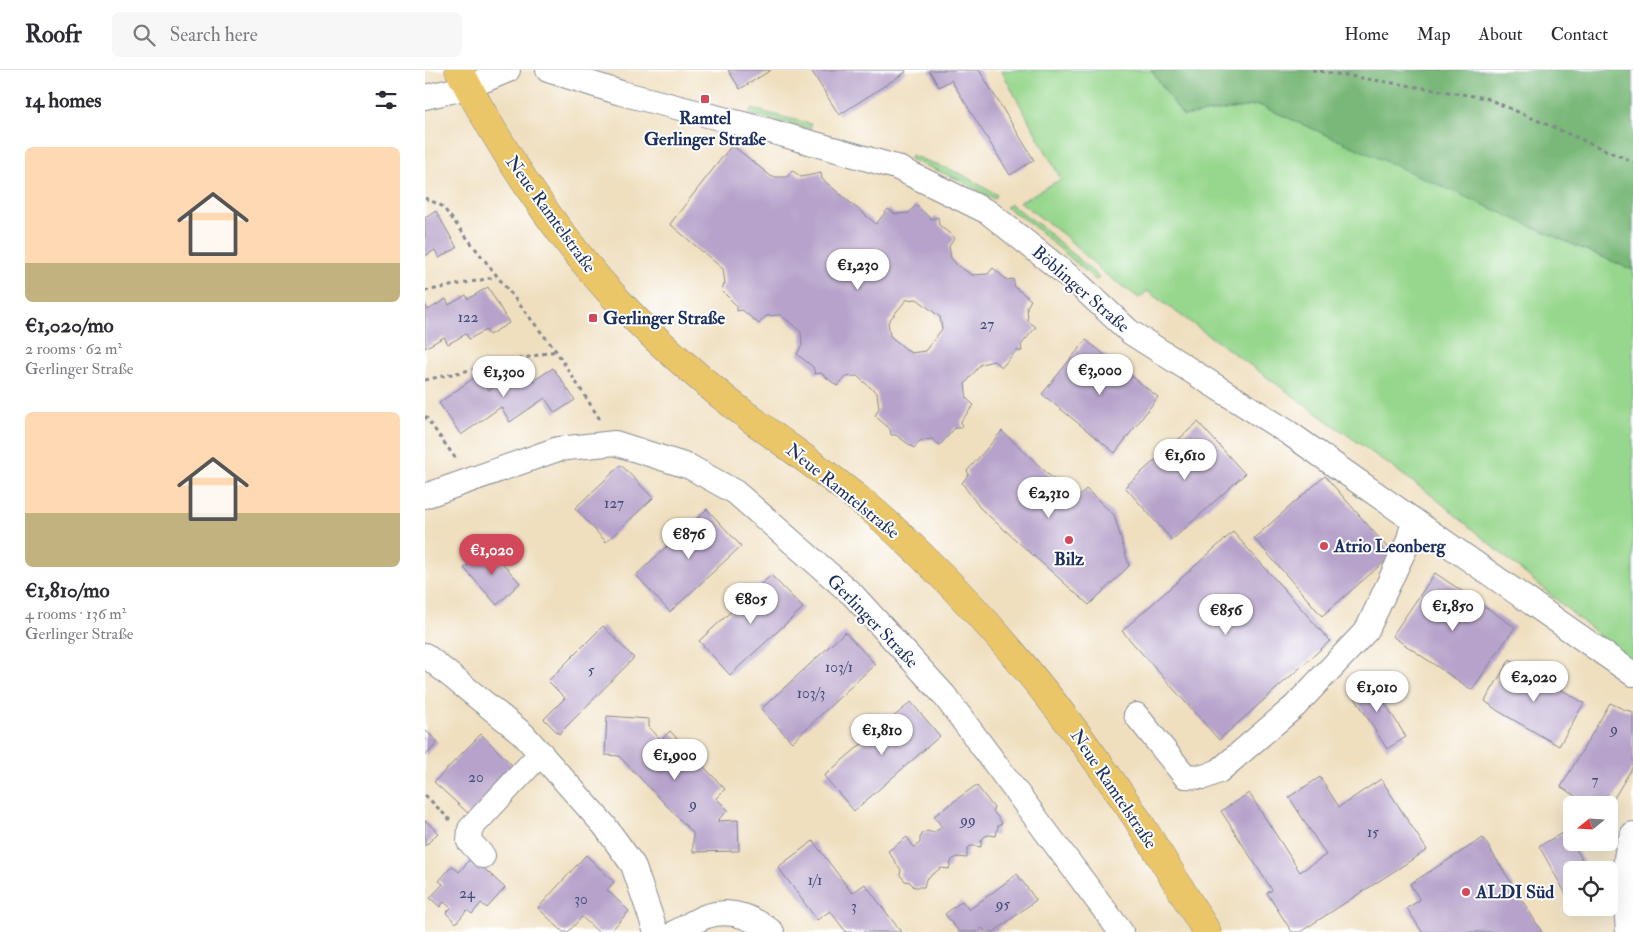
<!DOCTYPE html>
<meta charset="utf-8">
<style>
body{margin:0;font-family:"IM FELL Double Pica",serif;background:#f7f7f7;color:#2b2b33;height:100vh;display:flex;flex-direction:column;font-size:19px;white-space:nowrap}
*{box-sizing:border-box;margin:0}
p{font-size:16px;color:#7c7c81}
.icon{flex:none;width:28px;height:28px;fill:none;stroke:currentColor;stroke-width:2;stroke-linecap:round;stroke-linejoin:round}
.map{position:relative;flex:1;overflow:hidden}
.sheet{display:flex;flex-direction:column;background:#fff;width:425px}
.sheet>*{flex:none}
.needle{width:32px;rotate:252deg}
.fabs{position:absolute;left:1138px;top:726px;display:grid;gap:10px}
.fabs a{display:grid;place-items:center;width:55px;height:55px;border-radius:8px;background:#fff;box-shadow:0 5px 20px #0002;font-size:25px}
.price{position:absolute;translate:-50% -42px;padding:0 11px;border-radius:18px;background:#fff;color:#222;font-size:16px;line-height:32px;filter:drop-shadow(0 1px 2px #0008)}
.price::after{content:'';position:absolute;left:50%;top:30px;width:15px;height:11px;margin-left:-8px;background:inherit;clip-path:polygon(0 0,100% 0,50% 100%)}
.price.current{background:#d1495b;color:#fff}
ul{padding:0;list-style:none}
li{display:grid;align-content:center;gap:10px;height:265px;padding:0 25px}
li span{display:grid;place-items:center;height:155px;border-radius:8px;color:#555}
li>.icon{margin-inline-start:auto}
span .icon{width:90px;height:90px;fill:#fffc;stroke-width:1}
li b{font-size:21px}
h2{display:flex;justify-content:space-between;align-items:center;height:60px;padding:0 25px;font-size:21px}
header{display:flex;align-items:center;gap:30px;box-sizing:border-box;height:70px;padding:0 25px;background:#fff;border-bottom:1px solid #e1e1e2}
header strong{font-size:24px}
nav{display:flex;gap:28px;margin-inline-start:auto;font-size:18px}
.search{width:350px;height:45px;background:#f7f7f7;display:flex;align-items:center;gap:12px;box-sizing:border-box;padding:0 18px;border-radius:8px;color:#7c7c81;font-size:19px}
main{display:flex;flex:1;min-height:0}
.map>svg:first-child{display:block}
.green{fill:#97d78d;stroke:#598376}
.forest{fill:#79b878;stroke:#4a746b}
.building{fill:#b6a2ca;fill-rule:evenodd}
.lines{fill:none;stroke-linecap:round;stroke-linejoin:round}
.minor-casing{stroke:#85878e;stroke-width:26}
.major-casing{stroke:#85878e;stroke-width:29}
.path{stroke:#85878e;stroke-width:3;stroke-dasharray:4 4;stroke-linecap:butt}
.minor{stroke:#fff;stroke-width:24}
.major{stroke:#ebc669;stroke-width:28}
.poi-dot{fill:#d1495b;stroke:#fff;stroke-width:2}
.labels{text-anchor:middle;stroke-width:4;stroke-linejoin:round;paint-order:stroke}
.number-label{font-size:15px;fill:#424c79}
.poi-label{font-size:18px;font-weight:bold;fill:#1b2f5e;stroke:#fff;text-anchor:start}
.street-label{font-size:18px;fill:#1b2f5e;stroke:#fff}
</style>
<header>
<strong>Roofr</strong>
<div class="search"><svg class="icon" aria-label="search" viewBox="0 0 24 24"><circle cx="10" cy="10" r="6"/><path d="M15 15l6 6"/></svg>Search here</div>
<nav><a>Home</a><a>Map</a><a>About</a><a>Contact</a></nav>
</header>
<main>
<section class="sheet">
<h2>14 homes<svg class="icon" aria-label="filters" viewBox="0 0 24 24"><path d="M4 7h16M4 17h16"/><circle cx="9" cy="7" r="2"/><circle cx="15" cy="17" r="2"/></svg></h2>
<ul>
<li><span style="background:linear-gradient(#ffd9b3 75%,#c2b280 0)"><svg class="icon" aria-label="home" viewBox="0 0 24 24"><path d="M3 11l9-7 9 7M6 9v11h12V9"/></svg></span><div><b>€1,020/mo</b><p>2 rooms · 62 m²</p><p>Gerlinger Straße</p></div></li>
<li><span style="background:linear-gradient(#ffd9b3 65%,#c2b280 0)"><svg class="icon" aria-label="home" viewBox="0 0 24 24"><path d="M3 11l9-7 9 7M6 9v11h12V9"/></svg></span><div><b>€1,810/mo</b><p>4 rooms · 136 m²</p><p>Gerlinger Straße</p></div></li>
</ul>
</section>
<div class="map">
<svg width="1208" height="862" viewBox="0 0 1208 862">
<rect width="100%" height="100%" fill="#fff"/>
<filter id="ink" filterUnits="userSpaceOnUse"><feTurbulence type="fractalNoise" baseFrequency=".02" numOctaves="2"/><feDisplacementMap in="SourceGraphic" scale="10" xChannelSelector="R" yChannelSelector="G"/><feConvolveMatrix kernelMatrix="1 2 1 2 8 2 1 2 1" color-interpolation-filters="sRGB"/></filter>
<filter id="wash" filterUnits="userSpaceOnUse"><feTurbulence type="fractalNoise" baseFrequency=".0096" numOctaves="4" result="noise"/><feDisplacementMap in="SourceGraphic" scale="20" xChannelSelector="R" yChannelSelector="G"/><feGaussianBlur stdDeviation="1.12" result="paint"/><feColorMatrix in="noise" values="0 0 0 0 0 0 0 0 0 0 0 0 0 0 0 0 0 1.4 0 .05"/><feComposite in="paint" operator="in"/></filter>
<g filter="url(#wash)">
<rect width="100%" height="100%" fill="#efdfbf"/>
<g class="green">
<path d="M 576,0 L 726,0 L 759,46 L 834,35 L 1208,196 L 1208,594 L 1009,427 L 722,221 L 714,228 L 679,203 L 639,165 L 595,132 L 636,109 Z"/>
<path d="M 326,39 L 386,54 L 385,59 L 324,44 Z"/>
<path d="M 486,85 L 536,104 L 572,125 L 569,129 L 535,110 L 485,89 Z"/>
<path d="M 585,134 L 617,157 L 674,207 L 671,210 L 606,154 L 581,137 Z"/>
</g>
<path class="forest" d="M 726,0 L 1208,0 L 1208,200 L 1144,173 L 834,35 L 758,46 Z"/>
<g id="blocks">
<g class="building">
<path d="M 303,0 L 346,0 L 315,19 Z"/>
<path d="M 386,0 L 480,0 L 481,2 L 414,45 Z"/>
<path d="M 504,0 L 554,0 L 609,90 L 585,105 L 526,10 L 514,17 Z"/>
<path d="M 307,75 L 347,107 L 362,107 L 367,100 L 376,107 L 396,103 L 397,109 L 451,154 L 463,139 L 470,144 L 484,143 L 491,135 L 506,149 L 513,147 L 514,155 L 530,168 L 524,176 L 526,188 L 533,196 L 547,205 L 563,204 L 568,198 L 582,210 L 588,209 L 590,217 L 606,230 L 602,237 L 603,251 L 611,257 L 596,275 L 597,281 L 591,281 L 577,297 L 569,291 L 556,294 L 540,314 L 542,329 L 549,335 L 536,351 L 537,358 L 530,358 L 515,375 L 507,369 L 495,371 L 489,378 L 471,365 L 466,365 L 465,359 L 450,346 L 454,338 L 452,323 L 432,306 L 420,307 L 412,316 L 396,303 L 390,304 L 388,297 L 372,284 L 377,275 L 376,262 L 356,245 L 341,246 L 334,254 L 317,240 L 312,241 L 312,236 L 296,220 L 300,213 L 298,199 L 245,154 ZM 492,229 L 515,247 L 517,259 L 500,281 L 486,283 L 465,266 L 463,252 L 481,230 Z"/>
<path d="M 11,141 L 32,178 L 14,188 L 10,180 L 0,186 L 0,148 Z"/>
<path d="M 63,217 L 84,253 L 64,265 L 61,260 L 44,269 L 41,264 L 23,274 L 19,267 L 0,278 L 0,234 L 3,240 L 21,229 L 24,235 L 41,225 L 43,229 Z"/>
<path d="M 661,270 L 733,327 L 690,383 L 617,324 Z"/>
<path d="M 98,297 L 108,311 L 128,298 L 150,330 L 130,343 L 120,328 L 85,352 L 76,337 L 36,365 L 14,333 L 53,305 L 64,320 Z"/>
<path d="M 773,352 L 820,404 L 747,470 L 700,417 Z"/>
<path d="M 577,361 L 651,430 L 661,419 L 689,445 L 704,496 L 664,535 L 555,438 L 537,413 L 544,404 L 542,401 Z"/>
<path d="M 196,395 L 228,428 L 181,472 L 150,438 Z"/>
<path d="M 900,406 L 968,484 L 897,546 L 829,468 Z"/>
<path d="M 282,439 L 316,476 L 245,542 L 211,505 Z"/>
<path d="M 808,462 L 905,571 L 794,670 L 697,561 Z"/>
<path d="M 63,477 L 95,513 L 72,535 L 39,498 Z"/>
<path d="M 1010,503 L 1090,557 L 1047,620 L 967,566 Z"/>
<path d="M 346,505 L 378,538 L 305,605 L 274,571 Z"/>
<path d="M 178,556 L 209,588 L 134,664 L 119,649 L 140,628 L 123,611 Z"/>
<path d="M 420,562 L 450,594 L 367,672 L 336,639 Z"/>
<path d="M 1085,589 L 1159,633 L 1134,676 L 1073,641 L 1060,631 Z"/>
<path d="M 943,606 L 981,667 L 962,679 L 924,618 Z"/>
<path d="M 486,632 L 515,666 L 429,741 L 399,706 Z"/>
<path d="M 1185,633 L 1198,639 L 1208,642 L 1208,696 L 1185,735 L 1165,735 L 1136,717 Z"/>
<path d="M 182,646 L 224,649 L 224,657 L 236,670 L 245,661 L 300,719 L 291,728 L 303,740 L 292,751 L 313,750 L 314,781 L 268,782 L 268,763 L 194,686 L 180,685 Z"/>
<path d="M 0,660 L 13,672 L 0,686 Z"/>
<path d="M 56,664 L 93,701 L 45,745 L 9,712 Z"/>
<path d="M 895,707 L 914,737 L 956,709 L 1002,780 L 875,862 L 867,862 L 842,823 L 847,820 L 796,741 L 824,723 L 875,802 L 901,785 L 864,727 Z"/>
<path d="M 550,716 L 552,716 L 569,738 L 568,741 L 577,753 L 573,756 L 571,766 L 565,765 L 560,766 L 556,771 L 556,777 L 551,776 L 545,776 L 542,781 L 542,788 L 532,787 L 527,790 L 524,799 L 516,798 L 501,809 L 499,817 L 489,817 L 485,812 L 480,811 L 475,805 L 476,800 L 463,781 L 482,767 L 489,777 L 495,773 L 495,768 L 498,763 L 503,761 L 508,763 L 517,757 L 509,746 Z"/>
<path d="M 0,750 L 13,763 L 0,776 Z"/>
<path d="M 1141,761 L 1163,800 L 1146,800 L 1146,826 L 1143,828 L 1114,776 Z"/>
<path d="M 1058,768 L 1117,862 L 997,862 L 982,838 L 995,830 L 985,814 Z"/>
<path d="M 388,771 L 427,823 L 440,814 L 476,862 L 421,862 L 405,841 L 392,850 L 353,797 Z"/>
<path d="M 161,785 L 189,812 L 182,820 L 204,841 L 185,862 L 173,862 L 157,847 L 143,862 L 138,862 L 113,838 Z"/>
<path d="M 47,787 L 80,818 L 62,838 L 56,833 L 47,844 L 42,840 L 31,853 L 21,843 L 26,838 L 19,832 L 15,837 L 5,828 L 18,814 L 14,811 L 27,796 L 34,802 Z"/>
<path d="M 592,804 L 611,830 L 569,862 L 561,862 L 557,858 L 551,862 L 534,862 L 520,844 L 537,831 L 544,840 Z"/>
</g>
</g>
</g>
<g filter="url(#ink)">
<use href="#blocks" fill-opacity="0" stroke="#85878e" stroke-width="1"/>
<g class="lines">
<g class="minor-casing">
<g id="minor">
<path d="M 123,0 L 196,23 L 345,61 L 471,97 L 563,142 L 651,212 L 705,262 L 864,363 L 1208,604"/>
<path d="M 0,27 L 43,17 L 83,0"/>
<path d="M 0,426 L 133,379 L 190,373 L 265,397 L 310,422 L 428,525 L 519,625 L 696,862"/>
<path d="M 0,585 L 98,664 L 179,755 L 208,795 L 231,862"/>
<path d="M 711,645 L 760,706 L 779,707 L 794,701 L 870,636 L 942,560 L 983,472 L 989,451"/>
<path d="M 58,786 L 44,771 L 45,759 L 116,683"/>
<path d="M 251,862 C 261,857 272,849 282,846 C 306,838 329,848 347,862"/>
<path d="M 1203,862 C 1201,836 1195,787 1208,764"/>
</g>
</g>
<g class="major-casing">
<path id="major" d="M 34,0 C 78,83 130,164 195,233 C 225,265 259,295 293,323 C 339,361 389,393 436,431 C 457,447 477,467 496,485 C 576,562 647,652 709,744 C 734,783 758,823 782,862"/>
</g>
<g class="path">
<path d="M 887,0 L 1061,28 L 1208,92"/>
<path d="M 0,128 L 17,136 L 131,281 L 176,351"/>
<path d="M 0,221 L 71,207"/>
<path d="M 0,310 L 131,281"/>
<path d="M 0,346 L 31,389"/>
<path d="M 0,725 L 25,750"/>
</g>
<use href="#minor" class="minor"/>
<use href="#major" class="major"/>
</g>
</g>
<g class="poi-dot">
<rect x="275" y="24" width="10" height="10" rx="2.5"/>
<rect x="163" y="243" width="10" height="10" rx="2.5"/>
<circle cx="644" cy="470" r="5"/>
<circle cx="899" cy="476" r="5"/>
<circle cx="1041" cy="822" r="5"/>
</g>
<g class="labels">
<g class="number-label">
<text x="43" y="252">122</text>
<text x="562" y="259">27</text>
<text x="189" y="438">127</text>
<text x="414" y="602">103/1</text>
<text x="166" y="605">5</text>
<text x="386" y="628">103/3</text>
<text x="1189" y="664">9</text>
<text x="51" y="712">20</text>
<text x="1170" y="715">7</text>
<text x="268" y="739">9</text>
<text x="543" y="755">99</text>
<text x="948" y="767">15</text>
<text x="390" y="815">1/1</text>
<text x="42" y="828">24</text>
<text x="156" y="834">30</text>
<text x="578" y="839">95</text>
<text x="429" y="841">3</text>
</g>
<g class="poi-label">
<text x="280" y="54" text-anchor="middle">Ramtel<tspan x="280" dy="21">Gerlinger Straße</tspan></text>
<text x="178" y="254">Gerlinger Straße</text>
<text x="909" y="482">Atrio Leonberg</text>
<text x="644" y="495" text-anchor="middle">Bilz</text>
<text x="1051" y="828">ALDI Süd</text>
</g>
<g class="street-label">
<text transform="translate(126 144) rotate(54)" y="6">Neue Ramtelstraße</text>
<text transform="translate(656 219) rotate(41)" y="6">Böblinger Straße</text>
<text transform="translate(418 421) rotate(39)" y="6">Neue Ramtelstraße</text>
<text transform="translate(448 551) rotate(46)" y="6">Gerlinger Straße</text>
<text transform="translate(689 719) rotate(56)" y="6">Neue Ramtelstraße</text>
</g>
</g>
</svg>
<div class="fabs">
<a><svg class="needle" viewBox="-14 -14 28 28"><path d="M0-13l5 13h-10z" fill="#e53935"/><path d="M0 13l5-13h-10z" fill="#7c7c81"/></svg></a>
<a><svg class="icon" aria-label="locate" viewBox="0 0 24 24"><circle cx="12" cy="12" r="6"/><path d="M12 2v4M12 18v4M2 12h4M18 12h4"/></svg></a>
</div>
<b class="price" style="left:433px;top:221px">€1,230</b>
<b class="price" style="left:675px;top:326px">€3,000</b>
<b class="price" style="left:79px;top:328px">€1,300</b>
<b class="price" style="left:760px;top:411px">€1,610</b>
<b class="price" style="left:624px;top:449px">€2,310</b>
<b class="price" style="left:264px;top:490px">€876</b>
<b class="price current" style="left:67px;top:506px">€1,020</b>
<b class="price" style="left:326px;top:555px">€805</b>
<b class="price" style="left:1028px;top:562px">€1,850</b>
<b class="price" style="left:801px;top:566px">€856</b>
<b class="price" style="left:1109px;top:633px">€2,020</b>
<b class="price" style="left:952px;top:643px">€1,010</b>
<b class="price" style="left:457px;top:686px">€1,810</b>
<b class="price" style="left:250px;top:711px">€1,900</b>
</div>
</main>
